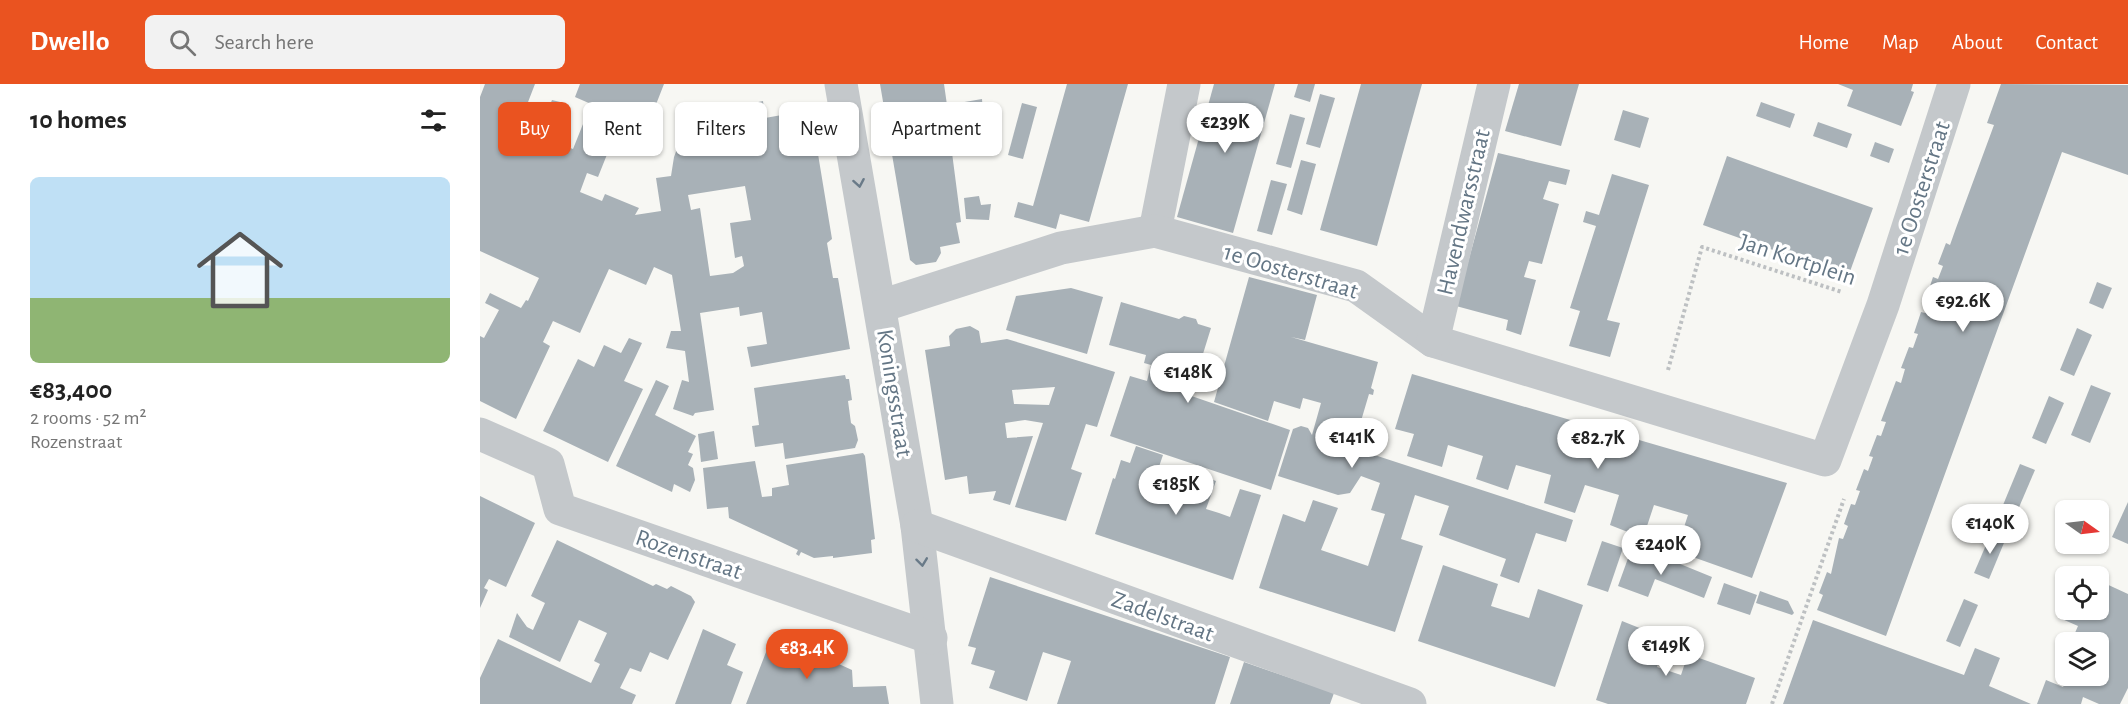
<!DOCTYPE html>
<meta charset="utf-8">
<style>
body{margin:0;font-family:"Alegreya Sans",sans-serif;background:#f2f2f2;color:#222;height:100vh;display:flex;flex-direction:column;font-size:22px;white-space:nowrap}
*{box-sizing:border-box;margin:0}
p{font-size:20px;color:#767676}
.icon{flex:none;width:33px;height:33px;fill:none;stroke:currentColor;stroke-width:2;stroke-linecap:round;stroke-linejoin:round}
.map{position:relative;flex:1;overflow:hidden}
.details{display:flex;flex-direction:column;background:#fff;width:480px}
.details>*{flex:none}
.hud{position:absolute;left:18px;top:18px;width:570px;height:54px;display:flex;gap:12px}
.needle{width:39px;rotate:104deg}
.controls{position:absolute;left:1575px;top:416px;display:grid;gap:12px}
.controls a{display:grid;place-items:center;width:54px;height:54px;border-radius:9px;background:#fff;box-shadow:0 2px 4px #0004;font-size:30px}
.price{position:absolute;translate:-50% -51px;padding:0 14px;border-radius:21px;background:#fff;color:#222;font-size:20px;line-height:39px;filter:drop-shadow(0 2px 3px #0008)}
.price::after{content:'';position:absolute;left:50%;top:36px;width:18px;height:14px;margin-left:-9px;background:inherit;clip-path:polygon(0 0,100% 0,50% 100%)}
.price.on{background:#ea5320;color:#fff}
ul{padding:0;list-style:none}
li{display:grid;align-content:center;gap:12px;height:318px;padding:0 30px}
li+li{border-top:2px solid #e0e0e0}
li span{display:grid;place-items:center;height:186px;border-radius:9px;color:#555}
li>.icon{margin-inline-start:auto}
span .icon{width:108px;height:108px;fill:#fffc;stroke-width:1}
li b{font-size:26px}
h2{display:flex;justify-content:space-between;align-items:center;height:72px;padding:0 30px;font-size:26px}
.tag{padding:0 21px;border-radius:9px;background:#fff;box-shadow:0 2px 4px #0004;font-size:21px;line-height:54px}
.tag.on{background:#ea5320;color:#fff}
header{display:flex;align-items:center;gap:36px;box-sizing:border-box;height:84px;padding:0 30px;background:#ea5320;color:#fff}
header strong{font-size:28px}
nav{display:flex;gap:33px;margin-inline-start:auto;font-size:21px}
.search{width:420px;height:54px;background:#f2f2f2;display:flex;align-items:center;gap:15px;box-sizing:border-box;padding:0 21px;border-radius:9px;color:#767676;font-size:22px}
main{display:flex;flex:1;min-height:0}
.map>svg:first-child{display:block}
.building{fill:#a8b1b7;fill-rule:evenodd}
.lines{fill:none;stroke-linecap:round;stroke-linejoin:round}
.path{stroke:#bdc0c2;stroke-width:4;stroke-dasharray:3 3;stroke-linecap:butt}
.minor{stroke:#c4c8cb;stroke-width:33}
.oneway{stroke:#697a88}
.labels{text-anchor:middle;stroke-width:6;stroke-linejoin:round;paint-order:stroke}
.street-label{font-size:24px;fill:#647685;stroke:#fff}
</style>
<header>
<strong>Dwello</strong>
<div class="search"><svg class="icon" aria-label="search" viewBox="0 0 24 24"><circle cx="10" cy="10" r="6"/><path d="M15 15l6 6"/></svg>Search here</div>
<nav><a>Home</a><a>Map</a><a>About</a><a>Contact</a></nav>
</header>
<main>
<section class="details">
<h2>10 homes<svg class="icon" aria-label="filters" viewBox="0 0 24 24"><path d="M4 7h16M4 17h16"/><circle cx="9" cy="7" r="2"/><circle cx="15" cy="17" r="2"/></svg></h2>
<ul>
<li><span style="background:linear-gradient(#bfe0f5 65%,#8fb573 0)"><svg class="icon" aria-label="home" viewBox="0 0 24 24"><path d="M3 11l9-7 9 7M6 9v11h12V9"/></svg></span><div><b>€83,400</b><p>2 rooms · 52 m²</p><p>Rozenstraat</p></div></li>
</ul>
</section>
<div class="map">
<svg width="1648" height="620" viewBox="0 0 1648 620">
<rect width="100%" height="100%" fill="#f7f7f3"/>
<g class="building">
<path d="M 5,0 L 55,0 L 38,44 L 93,65 L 111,20 L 95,13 L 100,0 L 184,0 L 168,41 L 149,34 L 143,51 L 136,48 L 118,93 L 107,89 L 100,108 L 122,117 L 125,110 L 159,124 L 155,131 L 181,127 L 176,94 L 191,92 L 194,73 L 203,49 L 258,39 L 255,23 L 283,17 L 285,34 L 313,29 L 322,35 L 329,70 L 338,70 L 352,155 L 347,159 L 353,194 L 358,194 L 370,265 L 271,283 L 267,263 L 287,260 L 282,228 L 260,232 L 259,223 L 220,229 L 234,326 L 215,329 L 213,332 L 193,325 L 202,296 L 209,298 L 205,267 L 186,264 L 191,247 L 201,247 L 192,191 L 174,183 L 166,201 L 129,185 L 100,249 L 73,237 L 63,258 L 70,262 L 36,335 L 0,317 L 0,252 L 4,254 L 19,226 L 5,219 L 10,209 L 41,224 L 46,216 L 48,217 L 59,194 L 0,167 L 0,13 ZM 265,102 L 271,136 L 250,139 L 255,174 L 262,172 L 264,182 L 253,189 L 230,192 L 220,124 L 211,126 L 208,111 Z"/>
<path d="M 400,0 L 464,0 L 467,21 L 502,15 L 505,56 L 471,61 L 481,138 L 476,139 L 480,159 L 460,163 L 461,169 L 456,178 L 436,181 L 430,176 Z"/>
<path d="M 587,0 L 648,0 L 609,138 L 580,130 L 576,145 L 534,133 L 538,118 L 553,122 Z"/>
<path d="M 734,0 L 795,0 L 753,149 L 697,133 Z"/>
<path d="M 818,0 L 835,0 L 830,18 L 814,13 Z"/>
<path d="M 881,0 L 942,0 L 897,162 L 840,146 Z"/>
<path d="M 1039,0 L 1099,0 L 1081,62 L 1025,47 Z"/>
<path d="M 1358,0 L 1433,0 L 1431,7 L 1434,8 L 1421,42 L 1367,22 L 1373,6 Z"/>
<path d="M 1521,0 L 1648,1 L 1648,91 L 1582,68 L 1406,552 L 1337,526 L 1343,511 L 1339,509 L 1347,488 L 1351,490 L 1359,454 L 1363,455 L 1368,442 L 1364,440 L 1371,420 L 1375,421 L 1380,407 L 1376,406 L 1384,385 L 1388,387 L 1393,373 L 1389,372 L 1397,351 L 1401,352 L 1406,338 L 1401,337 L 1416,297 L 1421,299 L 1425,285 L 1421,284 L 1429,263 L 1433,264 L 1438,250 L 1434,249 L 1441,228 L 1445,229 L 1450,216 L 1446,214 L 1453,193 L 1458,195 L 1463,182 L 1458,180 L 1466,159 L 1470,161 L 1476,144 L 1514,41 L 1507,39 Z"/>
<path d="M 840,10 L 855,14 L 840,64 L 826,60 Z"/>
<path d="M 72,16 L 80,18 L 67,54 L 55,49 L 64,21 L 69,23 Z"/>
<path d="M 1281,18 L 1315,30 L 1310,44 L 1276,32 Z"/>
<path d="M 542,19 L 557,23 L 543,75 L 528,71 Z"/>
<path d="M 1143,26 L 1169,34 L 1160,64 L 1134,56 Z"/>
<path d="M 810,30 L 825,34 L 811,84 L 796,80 Z"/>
<path d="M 1338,38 L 1372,50 L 1367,64 L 1333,52 Z"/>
<path d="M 1395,58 L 1414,65 L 1409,79 L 1390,72 Z"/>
<path d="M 1018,69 L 1090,86 L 1086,101 L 1069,97 L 1063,115 L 1079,120 L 1062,180 L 1049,177 L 1044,193 L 1056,196 L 1041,251 L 1026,246 L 1028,236 L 976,222 Z"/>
<path d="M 1247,72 L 1393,124 L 1368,193 L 1223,141 Z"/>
<path d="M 821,76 L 836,80 L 822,131 L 807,126 Z"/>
<path d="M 1132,90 L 1169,101 L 1127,236 L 1140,239 L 1130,273 L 1089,262 L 1100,227 L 1090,224 L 1116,142 L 1103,138 L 1106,127 L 1119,131 Z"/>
<path d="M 791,96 L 807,100 L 792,151 L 777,147 Z"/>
<path d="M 499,112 L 501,121 L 511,120 L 509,136 L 486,135 L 484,114 Z"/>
<path d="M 769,193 L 837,211 L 825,256 L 811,253 L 898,278 L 891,304 L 894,306 L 893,311 L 889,310 L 873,364 L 1093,436 L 1086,458 L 1056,449 L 1039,499 L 1020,492 L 1026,475 L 959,451 L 969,422 L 935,411 L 921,455 L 943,462 L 915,548 L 779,504 L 803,430 L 825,438 L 833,416 L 858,424 L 841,466 L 888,482 L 905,430 L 891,426 L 900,399 L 881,392 L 870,409 L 858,411 L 798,392 L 813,345 L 821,342 L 828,344 L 832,351 L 841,319 L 823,314 L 820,325 L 794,317 L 788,337 L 734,318 Z"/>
<path d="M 1617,198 L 1632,204 L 1623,225 L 1609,219 Z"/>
<path d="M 591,204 L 623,213 L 607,270 L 526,246 L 536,212 Z"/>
<path d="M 641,218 L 699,235 L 704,232 L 716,235 L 718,240 L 731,244 L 718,286 L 702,282 L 694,306 L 810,346 L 791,406 L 630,352 L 650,292 L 667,297 L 671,281 L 664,279 L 666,271 L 629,261 Z"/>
<path d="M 490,242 L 499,247 L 501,259 L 527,255 L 635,288 L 617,343 L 606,340 L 591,385 L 602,389 L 586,437 L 535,423 L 563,339 L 545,336 L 525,339 L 527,354 L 553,352 L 530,421 L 513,416 L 516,407 L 489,410 L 487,392 L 465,396 L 445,266 L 470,262 L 469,252 L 476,245 ZM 575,303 L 569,321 L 534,320 L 532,306 Z"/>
<path d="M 1597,244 L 1612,251 L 1594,292 L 1580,286 Z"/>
<path d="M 149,254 L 162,259 L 144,297 L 163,305 L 128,378 L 63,347 L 98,275 L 114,283 L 124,261 L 141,269 Z"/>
<path d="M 932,290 L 1307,399 L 1272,494 L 1196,467 L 1208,431 L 1174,421 L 1163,454 L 1130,441 L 1139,411 L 1105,401 L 1095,429 L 1064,419 L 1071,391 L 1036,381 L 1028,406 L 996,395 L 1003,372 L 968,361 L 962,383 L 927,372 L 934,350 L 915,345 Z"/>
<path d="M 365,291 L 366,295 L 369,295 L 372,316 L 368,317 L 371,339 L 375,342 L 378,356 L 375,364 L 305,375 L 303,359 L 275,363 L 272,342 L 279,341 L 274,304 Z"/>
<path d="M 176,296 L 189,302 L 175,331 L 216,352 L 208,368 L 213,370 L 208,381 L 213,384 L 215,396 L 210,408 L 194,400 L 192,408 L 136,382 Z"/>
<path d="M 1611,301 L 1631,309 L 1610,359 L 1591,351 Z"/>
<path d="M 1569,312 L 1584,319 L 1566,360 L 1552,354 Z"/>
<path d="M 234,347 L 238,375 L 221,378 L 218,350 Z"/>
<path d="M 656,362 L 683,371 L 671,406 L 679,409 L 689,381 L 736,397 L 726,425 L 739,429 L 750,433 L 760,405 L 781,411 L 753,496 L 615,450 L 633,394 L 635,395 L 641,376 L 650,379 Z"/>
<path d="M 383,369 L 385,372 L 395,455 L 391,456 L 392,469 L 353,474 L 353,472 L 334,474 L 321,468 L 319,472 L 316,470 L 318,466 L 249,434 L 248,423 L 227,425 L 223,384 L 275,377 L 282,413 L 292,412 L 292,404 L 309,401 L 306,381 Z"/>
<path d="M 1540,380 L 1555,386 L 1537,428 L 1523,421 Z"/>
<path d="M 0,412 L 55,439 L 26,503 L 9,495 L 4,504 L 8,506 L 0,524 Z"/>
<path d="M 1648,418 L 1648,460 L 1632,453 Z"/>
<path d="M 1512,447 L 1526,454 L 1509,495 L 1494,489 Z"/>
<path d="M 77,456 L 173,502 L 176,500 L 187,505 L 191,502 L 211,512 L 215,518 L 188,576 L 170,568 L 161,588 L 150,584 L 140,604 L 156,611 L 152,620 L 0,620 L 0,594 L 18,555 L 111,599 L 120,580 L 114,577 L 127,549 L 99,536 L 80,578 L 29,553 L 37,529 L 47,543 L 53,546 L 65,519 L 51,512 Z"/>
<path d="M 1122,457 L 1143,464 L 1128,508 L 1107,501 Z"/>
<path d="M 1151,466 L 1181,478 L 1183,473 L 1232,493 L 1224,514 L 1175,495 L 1168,513 L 1138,502 Z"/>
<path d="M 963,481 L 1018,500 L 1011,522 L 1049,534 L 1058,505 L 1103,521 L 1075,603 L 938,557 Z"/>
<path d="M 510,493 L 750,573 L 735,620 L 577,620 L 591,577 L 563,568 L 547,617 L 509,604 L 515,587 L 491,580 L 496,564 L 488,562 Z"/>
<path d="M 1622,498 L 1648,510 L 1648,604 L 1640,620 L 1619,620 L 1603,613 L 1601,620 L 1557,620 L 1566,596 L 1583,603 L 1589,591 L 1618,591 L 1618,558 L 1591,558 L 1598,542 L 1582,535 L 1586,525 L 1618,525 L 1618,507 Z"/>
<path d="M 1244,499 L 1277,511 L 1270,531 L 1237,520 Z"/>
<path d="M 1280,507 L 1308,517 L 1314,529 L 1312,531 L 1276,519 Z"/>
<path d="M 1484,515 L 1498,521 L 1480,563 L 1466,557 Z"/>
<path d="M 1333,536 L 1484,591 L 1495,564 L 1520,574 L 1509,602 L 1551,620 L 1303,620 Z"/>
<path d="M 1142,537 L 1162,545 L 1159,554 L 1183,563 L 1177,583 L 1201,591 L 1208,570 L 1275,594 L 1266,620 L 1128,620 L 1116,616 Z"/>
<path d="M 223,545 L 256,560 L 247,581 L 263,588 L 251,620 L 195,620 Z"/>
<path d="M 293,550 L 372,586 L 373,603 L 406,602 L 409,620 L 266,620 Z"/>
<path d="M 764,578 L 854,609 L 850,620 L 750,620 Z"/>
</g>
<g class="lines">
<g class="path">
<path d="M 1188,286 L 1222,163 L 1362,208"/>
<path d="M 1292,620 L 1364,415"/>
</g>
<g class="minor">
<path d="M 361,0 L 437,442 L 457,620"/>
<path d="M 675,147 L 704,0"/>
<path d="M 401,222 L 581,164 L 675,147 L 876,202 L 953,257 L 1345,376 L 1403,221 L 1474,0"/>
<path d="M 953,257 L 1014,0"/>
<path d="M 0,350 L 68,380 L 80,425 L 451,554"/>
<path d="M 437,442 L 930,620"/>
</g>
</g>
<defs><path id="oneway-chevron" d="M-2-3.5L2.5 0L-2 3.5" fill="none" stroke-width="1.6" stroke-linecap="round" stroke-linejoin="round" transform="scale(1.5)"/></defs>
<g class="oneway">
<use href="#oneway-chevron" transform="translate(379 99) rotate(80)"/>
<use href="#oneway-chevron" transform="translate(442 478) rotate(83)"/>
</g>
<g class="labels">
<g class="street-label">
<text transform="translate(1441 104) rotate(-72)" y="8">1e Oosterstraat</text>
<text transform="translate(983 128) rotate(-77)" y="8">Havendwarsstraat</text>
<text transform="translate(1318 175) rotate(18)" y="8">Jan Kortplein</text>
<text transform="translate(811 187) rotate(17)" y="8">1e Oosterstraat</text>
<text transform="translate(415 309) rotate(81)" y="8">Koningsstraat</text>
<text transform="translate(209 470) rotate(19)" y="8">Rozenstraat</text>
<text transform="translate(683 532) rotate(20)" y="8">Zadelstraat</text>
</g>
</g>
</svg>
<div class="controls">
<a><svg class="needle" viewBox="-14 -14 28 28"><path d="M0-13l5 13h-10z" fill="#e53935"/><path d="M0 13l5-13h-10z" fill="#767676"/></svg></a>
<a><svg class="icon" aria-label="locate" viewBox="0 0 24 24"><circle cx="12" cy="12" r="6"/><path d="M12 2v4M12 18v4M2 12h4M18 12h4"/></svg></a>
<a><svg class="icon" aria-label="layers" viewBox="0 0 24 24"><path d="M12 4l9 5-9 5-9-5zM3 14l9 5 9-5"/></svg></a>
</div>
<b class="price" style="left:745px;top:70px">€239K</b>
<b class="price" style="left:1483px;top:249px">€92.6K</b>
<b class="price" style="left:708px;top:320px">€148K</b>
<b class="price" style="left:872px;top:385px">€141K</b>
<b class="price" style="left:1118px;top:386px">€82.7K</b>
<b class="price" style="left:696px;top:432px">€185K</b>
<b class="price" style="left:1510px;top:471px">€140K</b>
<b class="price" style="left:1181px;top:492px">€240K</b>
<b class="price" style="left:1186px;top:593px">€149K</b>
<b class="price on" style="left:327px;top:596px">€83.4K</b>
<div class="hud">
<a class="tag on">Buy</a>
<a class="tag">Rent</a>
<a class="tag">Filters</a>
<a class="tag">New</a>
<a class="tag">Apartment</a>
</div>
</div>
</main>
